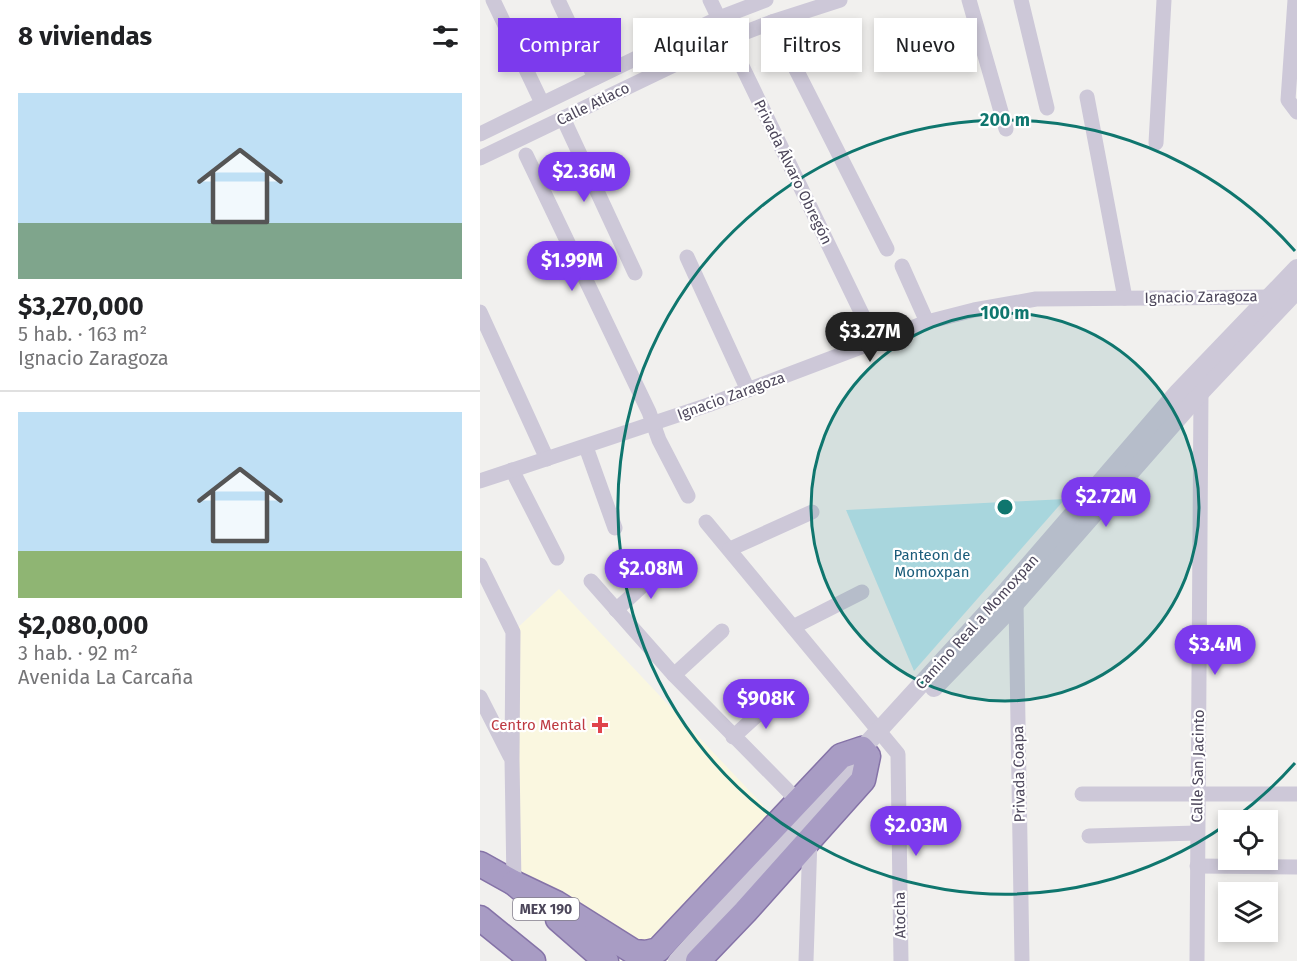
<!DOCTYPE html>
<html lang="es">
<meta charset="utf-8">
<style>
body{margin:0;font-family:"Fira Sans",sans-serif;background:#f6f6f6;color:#202124;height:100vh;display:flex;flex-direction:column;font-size:22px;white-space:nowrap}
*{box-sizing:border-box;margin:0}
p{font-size:20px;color:#757577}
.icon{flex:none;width:33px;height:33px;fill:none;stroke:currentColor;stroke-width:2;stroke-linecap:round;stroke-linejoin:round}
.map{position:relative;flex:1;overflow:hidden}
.sheet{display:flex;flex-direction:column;background:#fff;width:480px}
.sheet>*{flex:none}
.guide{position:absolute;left:18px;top:18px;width:570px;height:54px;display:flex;gap:12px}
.controls{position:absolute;left:738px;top:810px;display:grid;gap:12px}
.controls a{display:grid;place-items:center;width:60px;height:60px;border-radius:0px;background:#fff;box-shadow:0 3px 9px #0003;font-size:30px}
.price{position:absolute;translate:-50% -51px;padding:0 14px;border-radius:21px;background:#7c3aed;color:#fff;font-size:20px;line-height:39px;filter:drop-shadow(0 2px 3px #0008)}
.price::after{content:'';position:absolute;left:50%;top:36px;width:18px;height:14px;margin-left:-9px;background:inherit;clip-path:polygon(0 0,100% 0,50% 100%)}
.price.selected{background:#222;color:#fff}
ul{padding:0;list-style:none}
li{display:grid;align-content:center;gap:12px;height:318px;padding:0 18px}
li+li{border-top:2px solid #e0e0e0}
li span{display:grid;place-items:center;height:186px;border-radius:0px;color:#555}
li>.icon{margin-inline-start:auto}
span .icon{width:108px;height:108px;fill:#fffc;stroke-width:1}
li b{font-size:26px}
h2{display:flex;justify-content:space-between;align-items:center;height:72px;padding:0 18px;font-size:26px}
.tag{padding:0 21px;border-radius:0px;background:#fff;box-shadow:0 3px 9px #0003;font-size:21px;line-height:54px}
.tag.selected{background:#7c3aed;color:#fff}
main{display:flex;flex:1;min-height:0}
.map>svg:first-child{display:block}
.medical{fill:#faf7e0}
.green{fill:#bee4ed}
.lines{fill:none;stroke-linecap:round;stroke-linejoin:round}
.trunk-casing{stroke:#8573a7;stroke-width:27}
.minor{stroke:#cdc8d8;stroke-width:15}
.tertiary{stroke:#cdc8d8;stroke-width:18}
.trunk{stroke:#a89cc4;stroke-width:24}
.ring{fill:none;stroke:#0f766e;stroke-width:3}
.health-dot{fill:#e0444e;stroke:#fff;stroke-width:2}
.labels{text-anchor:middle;stroke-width:4.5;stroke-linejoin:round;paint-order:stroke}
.shield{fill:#fff;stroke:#827e8c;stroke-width:1.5}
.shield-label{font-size:14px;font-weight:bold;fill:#4d475b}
.street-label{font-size:15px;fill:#4d475b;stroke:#fff}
.park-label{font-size:15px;fill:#1a5c7a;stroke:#fff}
.health-label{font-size:15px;fill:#be3a42;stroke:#fff;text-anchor:end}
.centre{fill:#0f766e;stroke:#fff;stroke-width:3}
.ring-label{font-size:18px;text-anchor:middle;font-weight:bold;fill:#0f766e;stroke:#fff;stroke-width:4.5;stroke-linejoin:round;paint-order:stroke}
</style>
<main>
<section class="sheet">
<h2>8 viviendas<svg class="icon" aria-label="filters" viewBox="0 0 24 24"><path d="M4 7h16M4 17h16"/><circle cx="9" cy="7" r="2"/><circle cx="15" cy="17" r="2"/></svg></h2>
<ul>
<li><span style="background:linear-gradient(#bfe0f5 70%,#7fa58c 0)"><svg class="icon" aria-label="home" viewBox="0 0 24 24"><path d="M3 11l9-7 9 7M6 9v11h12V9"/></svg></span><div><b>$3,270,000</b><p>5 hab. · 163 m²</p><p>Ignacio Zaragoza</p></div></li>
<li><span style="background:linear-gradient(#bfe0f5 75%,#8fb573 0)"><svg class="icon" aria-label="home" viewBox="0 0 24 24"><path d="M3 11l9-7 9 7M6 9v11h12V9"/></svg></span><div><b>$2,080,000</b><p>3 hab. · 92 m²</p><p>Avenida La Carcaña</p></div></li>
</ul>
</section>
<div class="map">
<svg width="817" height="961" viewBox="0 0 817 961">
<rect width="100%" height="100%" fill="#f1f0ee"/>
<path class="medical" d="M 79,589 L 296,819 L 163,949 L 34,883 L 33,632 Z"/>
<path class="green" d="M 585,499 L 434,671 L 366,510 Z"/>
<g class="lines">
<g class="trunk-casing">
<g id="trunk">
<path d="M 0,864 L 34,883 L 47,894"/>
<path d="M 34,883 L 76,903 L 154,952 L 166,953 L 178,950 L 361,756 L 382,749 L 388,756 L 383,780 L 265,912 L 218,961"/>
<path d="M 0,918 L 53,961"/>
<path d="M 78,919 L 126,961"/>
</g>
</g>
<g class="minor">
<path d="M 13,0 L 62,103"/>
<path d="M 78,0 L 115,78"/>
<path d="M 230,0 L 396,343"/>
<path d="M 489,0 L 526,129"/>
<path d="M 541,0 L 567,108"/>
<path d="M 815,0 L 808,100 L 817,112"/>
<path d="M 292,22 L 407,249"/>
<path d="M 607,97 L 645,298"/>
<path d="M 83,118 L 155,273"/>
<path d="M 0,134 L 239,18 L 286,0"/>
<path d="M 676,143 L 684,0"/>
<path d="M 46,155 L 169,412 L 179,440 L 208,496"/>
<path d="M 0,158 L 248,39 L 292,22 L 360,0"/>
<path d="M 207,257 L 268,390"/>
<path d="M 422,266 L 447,322"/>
<path d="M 0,312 L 67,459"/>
<path d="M 106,447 L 135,528"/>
<path d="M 32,470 L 77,558"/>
<path d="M 0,481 L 228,405 L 447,322 L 494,310 L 556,299 L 795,297"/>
<path d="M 226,522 L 418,754 L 421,961"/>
<path d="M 250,549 L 332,512"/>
<path d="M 0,565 L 33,632 L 32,759 L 34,883"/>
<path d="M 111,581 L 194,675 L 318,801"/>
<path d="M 531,596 L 536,603 L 542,961"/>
<path d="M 136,610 L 184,566"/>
<path d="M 313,627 L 382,592"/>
<path d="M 194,675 L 242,631"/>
<path d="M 0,697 L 30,756"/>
<path d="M 253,737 L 296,698"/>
<path d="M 602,794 L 817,794"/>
<path d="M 609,836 L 717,833"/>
<path d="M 717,866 L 817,867"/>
<path d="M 326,961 L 330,838"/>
<path d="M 717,961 L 721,392"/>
</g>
<g class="tertiary">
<path d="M 454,688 L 536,603 L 721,392 L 817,290"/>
<path d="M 197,961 L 373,766 L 382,749 L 527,590 L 698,392 L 817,268"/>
</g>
<use href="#trunk" class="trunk"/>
</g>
<circle cx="525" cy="507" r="194" fill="#0f766e" fill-opacity=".12"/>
<g class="ring">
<circle cx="525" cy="507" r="194"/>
<path d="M815 763A387 387 0 0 1 752 820M747 824A387 387 0 1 1 815 251"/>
</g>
<path class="health-dot" d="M117 716h6v6h6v6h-6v6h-6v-6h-6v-6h6z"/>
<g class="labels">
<rect class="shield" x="33" y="898" width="66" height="22" rx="4.5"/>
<g class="shield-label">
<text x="66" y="914">MEX 190</text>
</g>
<g class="street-label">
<text transform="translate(113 104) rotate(-26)" y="5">Calle Atlaco</text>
<text transform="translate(313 172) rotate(64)" y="5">Privada Álvaro Obregón</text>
<text transform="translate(721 297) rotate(-1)" y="5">Ignacio Zaragoza</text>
<text transform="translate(251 396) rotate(-20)" y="5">Ignacio Zaragoza</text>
<text transform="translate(497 622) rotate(-48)" y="5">Camino Real a Momoxpan</text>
<text transform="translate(718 766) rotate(-89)" y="5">Calle San Jacinto</text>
<text transform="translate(539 774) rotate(-91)" y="5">Privada Coapa</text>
<text transform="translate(420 915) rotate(-91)" y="5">Atocha</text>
</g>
<g class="park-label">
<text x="452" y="560">Panteon de<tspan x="452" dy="17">Momoxpan</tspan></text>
</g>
<g class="health-label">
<text x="106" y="730">Centro Mental</text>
</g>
</g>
<circle cx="525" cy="507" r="9" class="centre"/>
<g class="ring-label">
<text x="525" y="126">200 m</text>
<text x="525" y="319">100 m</text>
</g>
</svg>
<div class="controls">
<a><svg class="icon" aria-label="locate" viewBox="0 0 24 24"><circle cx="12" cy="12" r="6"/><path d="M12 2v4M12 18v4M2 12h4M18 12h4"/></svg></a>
<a><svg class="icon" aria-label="layers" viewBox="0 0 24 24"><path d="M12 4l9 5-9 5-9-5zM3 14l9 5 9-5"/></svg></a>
</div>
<b class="price" style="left:104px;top:203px">$2.36M</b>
<b class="price" style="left:92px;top:292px">$1.99M</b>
<b class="price selected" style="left:390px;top:363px">$3.27M</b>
<b class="price" style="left:626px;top:528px">$2.72M</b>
<b class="price" style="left:171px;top:600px">$2.08M</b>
<b class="price" style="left:735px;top:676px">$3.4M</b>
<b class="price" style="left:286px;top:730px">$908K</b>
<b class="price" style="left:436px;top:857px">$2.03M</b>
<div class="guide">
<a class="tag selected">Comprar</a>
<a class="tag">Alquilar</a>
<a class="tag">Filtros</a>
<a class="tag">Nuevo</a>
</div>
</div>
</main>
